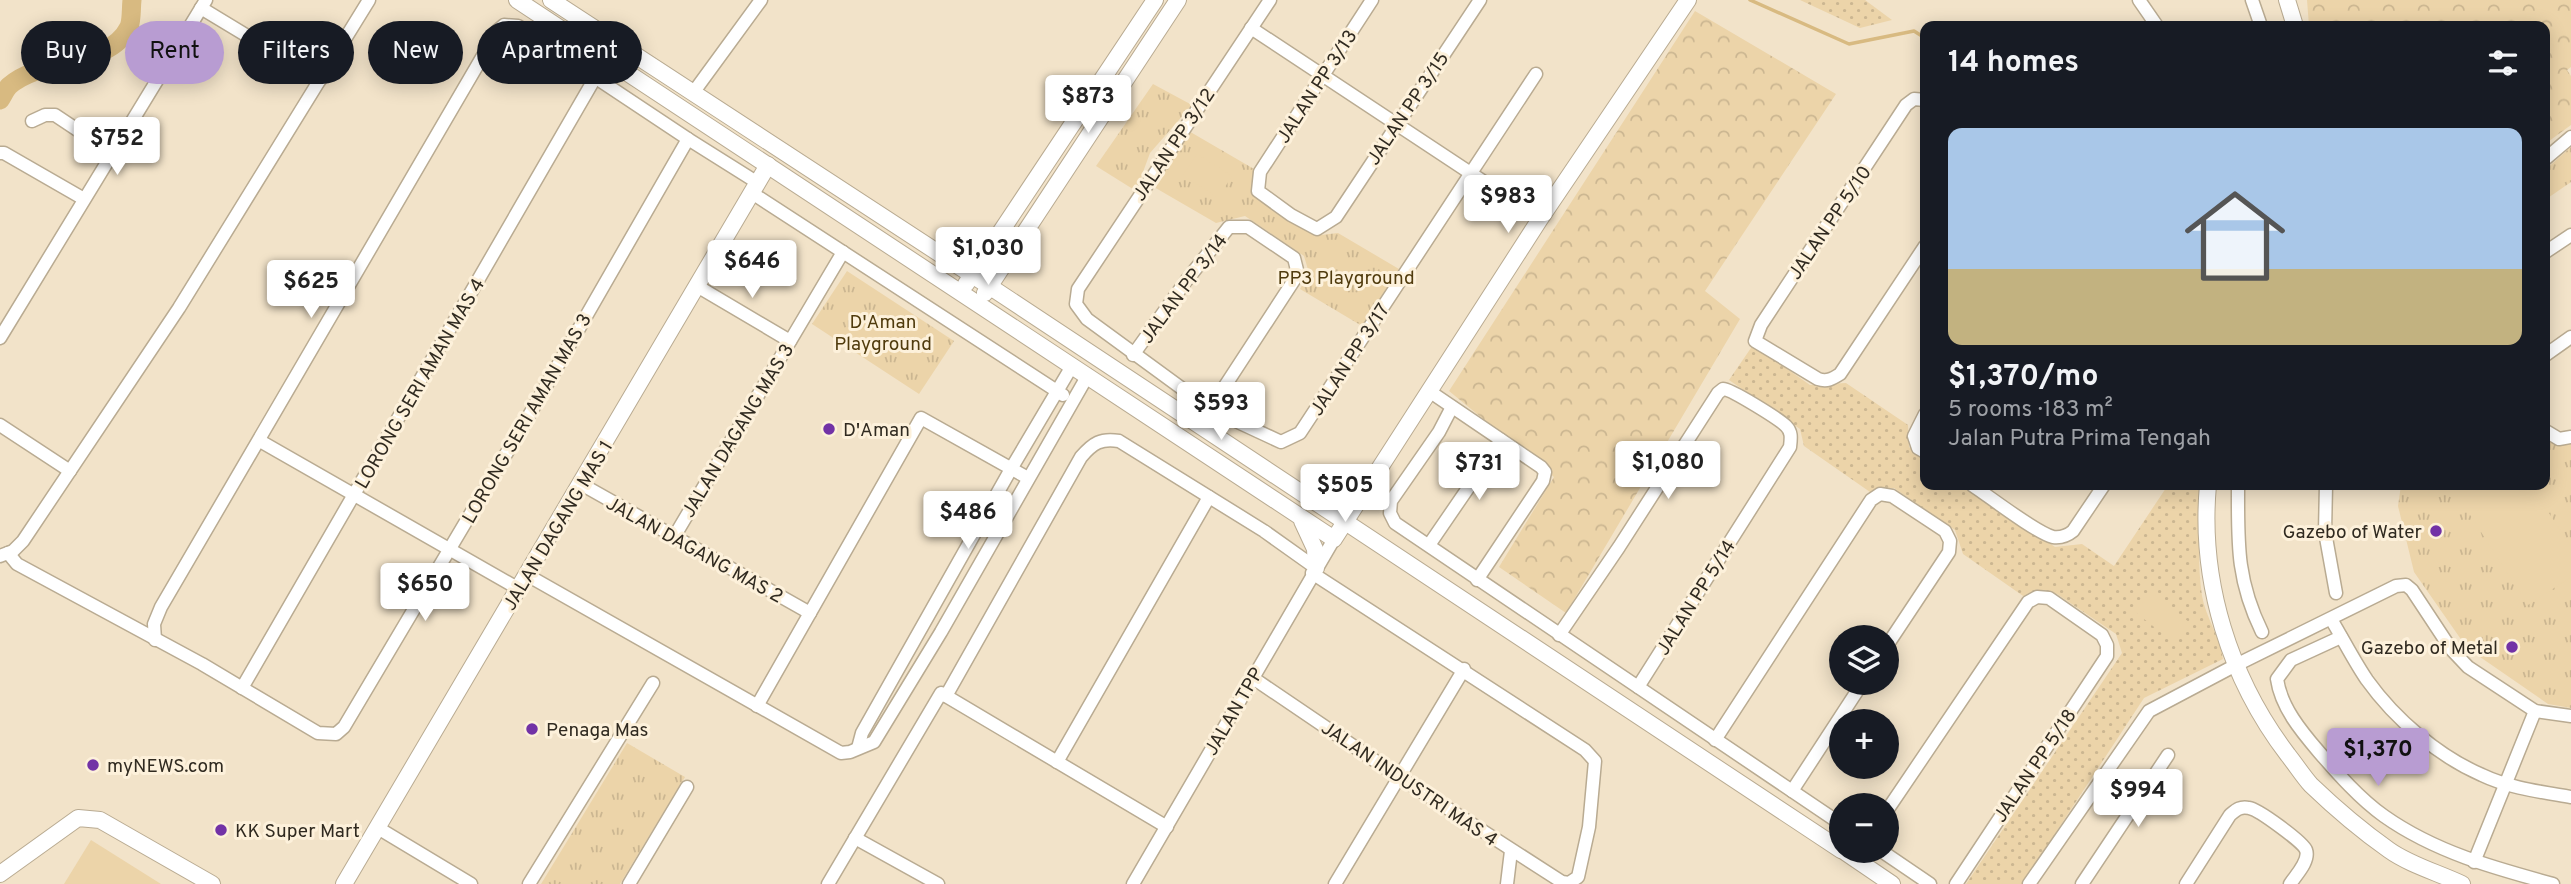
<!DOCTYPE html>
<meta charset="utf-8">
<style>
body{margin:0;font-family:Overpass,sans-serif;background:#242831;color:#f1f3f6;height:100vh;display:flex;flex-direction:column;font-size:26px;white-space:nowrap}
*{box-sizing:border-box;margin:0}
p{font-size:23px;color:#9ea1a6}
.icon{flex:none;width:38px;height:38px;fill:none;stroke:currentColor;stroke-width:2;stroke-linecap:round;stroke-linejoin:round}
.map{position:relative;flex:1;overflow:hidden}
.drawer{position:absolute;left:1920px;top:21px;width:630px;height:469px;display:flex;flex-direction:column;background:#171b24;border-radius:14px;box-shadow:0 4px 18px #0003}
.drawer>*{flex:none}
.top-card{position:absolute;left:21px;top:21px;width:665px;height:63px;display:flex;gap:14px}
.tools{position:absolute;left:1829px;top:625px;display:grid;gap:14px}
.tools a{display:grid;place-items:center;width:70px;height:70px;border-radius:50%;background:#171b24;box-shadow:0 4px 18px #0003;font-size:35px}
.price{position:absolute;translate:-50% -60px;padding:0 16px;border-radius:7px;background:#fff;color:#222;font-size:23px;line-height:46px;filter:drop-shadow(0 2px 4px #0008)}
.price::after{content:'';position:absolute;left:50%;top:42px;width:21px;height:16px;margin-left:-10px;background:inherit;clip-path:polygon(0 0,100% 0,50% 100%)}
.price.selected{background:#b89cd2;color:#111}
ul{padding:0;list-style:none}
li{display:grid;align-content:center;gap:14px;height:371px;padding:0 28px}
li+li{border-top:2px solid #363941}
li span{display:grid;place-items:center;height:217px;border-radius:14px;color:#555}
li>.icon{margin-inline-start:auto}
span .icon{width:126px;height:126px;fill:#fffc;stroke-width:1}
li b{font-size:30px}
h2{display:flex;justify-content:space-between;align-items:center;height:84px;padding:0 28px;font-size:30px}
.chip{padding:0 24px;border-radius:32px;background:#171b24;box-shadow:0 4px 18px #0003;font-size:24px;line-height:63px}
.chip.selected{background:#b89cd2;color:#111}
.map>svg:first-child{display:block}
.grass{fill:url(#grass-dots)}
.forest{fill:url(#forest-crowns)}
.park{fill:url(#park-tufts)}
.pitch{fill:#ecd4a9}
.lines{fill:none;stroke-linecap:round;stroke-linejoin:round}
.stream{stroke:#d8ba81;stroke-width:3.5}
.river{stroke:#d8ba81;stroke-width:19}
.street-casing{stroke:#b9ab92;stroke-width:15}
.secondary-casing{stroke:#b9ab92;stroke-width:18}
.street{stroke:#fff;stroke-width:12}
.secondary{stroke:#fff;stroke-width:16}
.poi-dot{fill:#7232a6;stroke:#fdf1db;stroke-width:2.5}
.labels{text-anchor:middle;stroke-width:6;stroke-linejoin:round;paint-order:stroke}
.street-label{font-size:19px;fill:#302a20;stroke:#fdf1db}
.park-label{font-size:19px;fill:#503b0d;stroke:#fdf1db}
.poi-label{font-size:19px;fill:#302a20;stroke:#fdf1db;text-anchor:start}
</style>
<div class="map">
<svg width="2571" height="884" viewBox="0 0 2571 884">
<defs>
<pattern id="grass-dots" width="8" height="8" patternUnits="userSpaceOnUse" patternTransform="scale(1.75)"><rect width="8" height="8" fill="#ecd4a9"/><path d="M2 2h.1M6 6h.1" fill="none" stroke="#cbb691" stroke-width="1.8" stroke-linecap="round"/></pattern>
<pattern id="forest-crowns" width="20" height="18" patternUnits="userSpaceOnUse" patternTransform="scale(1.75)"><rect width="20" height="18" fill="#ecd4a9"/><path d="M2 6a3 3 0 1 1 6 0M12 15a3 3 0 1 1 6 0" fill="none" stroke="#cbb691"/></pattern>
<pattern id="park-tufts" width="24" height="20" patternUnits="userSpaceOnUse" patternTransform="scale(1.75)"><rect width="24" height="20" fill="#ecd4a9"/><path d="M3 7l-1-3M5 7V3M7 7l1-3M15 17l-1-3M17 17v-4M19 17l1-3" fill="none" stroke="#cbb691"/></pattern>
</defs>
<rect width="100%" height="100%" fill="#f2e3c9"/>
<g class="grass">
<path d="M 1800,0 L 1865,0 L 1892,20 L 1860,28 Z"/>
<path d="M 1753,345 L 1810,385 L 1846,383 L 1908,425 L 1909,447 L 1925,458 L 1925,485 L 1964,485 L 2055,547 L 2082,544 L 2114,566 L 2168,485 L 2202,485 C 2199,521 2197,560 2202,596 C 2206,618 2220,637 2223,659 L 2144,698 L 2022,884 L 1966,884 L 2122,653 L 2116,634 L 2057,594 L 2045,591 L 2026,598 L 1963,554 L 1955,530 L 1894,488 L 1870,492 L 1804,446 L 1800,429 L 1729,380 Z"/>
</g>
<g class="forest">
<path d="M 2307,0 L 2571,0 L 2571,67 L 2567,70 L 2571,76 L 2571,125 L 2545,144 L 2544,26 L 2309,26 Z"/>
<path d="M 1695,11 L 1836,94 L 1705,291 L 1740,319 L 1566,613 L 1499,567 L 1554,477 L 1449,391 Z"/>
</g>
<g class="park">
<path d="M 1153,84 L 1192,105 L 1150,153 L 1136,191 L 1096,166 Z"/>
<path d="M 1187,130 L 1254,169 L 1256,191 L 1321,235 L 1338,233 L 1399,269 L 1362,326 L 1300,289 L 1309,273 L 1304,256 L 1245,216 L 1216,223 L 1147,183 Z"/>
<path d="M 2571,147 L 2571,182 L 2545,200 L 2545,170 Z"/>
<path d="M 847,271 L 954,341 L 919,394 L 812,324 Z"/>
<path d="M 2545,433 L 2571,442 L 2571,708 L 2548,704 L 2467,648 L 2414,572 L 2398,506 L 2401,485 L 2544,485 Z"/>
<path d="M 627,743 L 685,777 L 620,884 L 541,884 Z"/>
</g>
<g class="pitch">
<path d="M 1197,154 L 1232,176 L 1218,198 L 1183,175 Z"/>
<path d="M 2462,485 L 2530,485 L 2571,546 L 2571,577 L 2528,605 L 2454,490 Z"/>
<path d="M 2151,592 L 2189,622 L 2172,641 L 2135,612 Z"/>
<path d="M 91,840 L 161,884 L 64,884 Z"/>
</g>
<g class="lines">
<path class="stream" d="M 1750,0 L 1849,44 L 1914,31 L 1925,38"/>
<path class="river" d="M 0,100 C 3,96 5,90 9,86 C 41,57 109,68 129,27 C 132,20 131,8 132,0"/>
<g class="street-casing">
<g id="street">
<path d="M 1270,0 L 1078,289 L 1076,304 L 1087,319 L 1210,409 L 1281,442 L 1300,433 L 1536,74"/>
<path d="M 1372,0 L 1260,172 L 1258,191 L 1291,215 L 1317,229 L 1336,217 L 1480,0"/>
<path d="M 2139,0 L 2157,26"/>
<path d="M 2252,0 L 2261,26"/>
<path d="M 201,8 L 320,80"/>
<path d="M 1251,28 L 1540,219"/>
<path d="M 693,93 L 761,0"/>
<path d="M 1925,100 L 1914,99 L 1906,105 L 1761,325 L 1755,341 L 1818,379 C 1827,382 1832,379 1840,374 L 1925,246"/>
<path d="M 32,121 L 45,115 L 55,115 L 112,153"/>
<path d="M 0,153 L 4,153 L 84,199"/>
<path d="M 2544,160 L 2571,137"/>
<path d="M 752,193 L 1063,395"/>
<path d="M 2544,253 L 2571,235"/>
<path d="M 697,286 L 790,341"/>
<path d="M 0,338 L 206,0"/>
<path d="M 1133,355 L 1186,281 L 1229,227 L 1248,227 L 1294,258 L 1298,274 L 1210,409"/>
<path d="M 2544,356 L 2571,337"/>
<path d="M 1429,391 L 1541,467 L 1545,472 L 1543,481 L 1477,580"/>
<path d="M 1452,407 L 1439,432 L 1391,501 L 1390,513 L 1395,523 L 1841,824"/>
<path d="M 1925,414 L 1914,436 L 1918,448 L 1925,452"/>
<path d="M 0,425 L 70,471"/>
<path d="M 2544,430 L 2559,439 L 2571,437"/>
<path d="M 260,441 L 519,589"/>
<path d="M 581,484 L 810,613"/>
<path d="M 1972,485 C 1990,497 2035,532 2053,537 C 2061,538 2067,536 2073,531 L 2104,485"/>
<path d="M 2238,485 C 2238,542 2236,579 2262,632"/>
<path d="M 2326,485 L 2325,532 L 2336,593"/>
<path d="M 674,537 L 843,252"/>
<path d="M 1429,545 L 1501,440"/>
<path d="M 8,553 L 17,564 L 202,664 L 318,733 L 336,734 L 344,727 L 531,412 L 688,139"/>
<path d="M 0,556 L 13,551 L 23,541 L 179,308 L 369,0"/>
<path d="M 527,575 L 841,753 L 850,752 L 874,742 L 941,632 L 1088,375"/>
<path d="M 2331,619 C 2343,639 2354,661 2367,680 C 2395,719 2438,756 2482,775 C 2509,788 2542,792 2571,797"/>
<path d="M 1559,635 L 1619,547 L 1718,393 L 1723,389 C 1731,389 1779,419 1786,426 C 1792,432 1791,438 1790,447 L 1638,687"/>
<path d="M 2341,637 L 2291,660 L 2277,679 C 2281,707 2301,731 2319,752 C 2338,774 2360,799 2384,816 C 2435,852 2494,868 2553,884"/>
<path d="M 155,640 L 154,624 L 161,607 L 498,30 L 504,25 L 518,26 L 688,139 L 758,183"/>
<path d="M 1253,678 L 1399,777 L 1562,882 L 1569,883 L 1578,877 L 1589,827 L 1595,761 L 1585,750 L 1312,573"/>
<path d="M 242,688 L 595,78"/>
<path d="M 946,696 L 1081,457 C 1093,443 1101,438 1119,441 L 1264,531 L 1316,568"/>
<path d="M 757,706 L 921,418 L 1028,478"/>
<path d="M 1715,740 L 1871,500 L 1880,494 L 1892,496 L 1945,531 L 1950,541 L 1949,552 L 1886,647"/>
<path d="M 858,748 L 862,733 L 1011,469 L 1072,366"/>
<path d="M 1057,762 L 1209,497"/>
<path d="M 1792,791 L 1863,682"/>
<path d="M 1886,812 L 2028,602 L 2037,597 L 2049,598 L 2102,635 L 2107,645 L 2107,656 L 1956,884"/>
<path d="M 378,828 L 471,884"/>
<path d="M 855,838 L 938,884"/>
<path d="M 1880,850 L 1930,884"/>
<path d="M 2474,862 L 2535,711"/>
<path d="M 529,884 L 653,683"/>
<path d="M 629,884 L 687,787"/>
<path d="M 828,884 L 941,693 L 1167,827"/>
<path d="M 1133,884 L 1334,539"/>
<path d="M 1335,884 L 1464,669"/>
<path d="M 1507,884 L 1511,851"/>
<path d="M 2029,884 L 2149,711 L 2236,665 L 2396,586 L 2406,585 L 2412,590 L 2451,649 L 2468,667 L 2535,711 L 2571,716"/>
<path d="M 2082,884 L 2168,755"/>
<path d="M 2186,884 L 2230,815 C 2236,810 2240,806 2249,808 C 2258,809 2303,842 2306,850 C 2310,861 2296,875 2290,884"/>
</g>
</g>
<g class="secondary-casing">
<g id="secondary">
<path d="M 517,0 L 1334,539 L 1540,219 L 1688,0"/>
<path d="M 551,0 L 989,286 L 1841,850"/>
<path d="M 2287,0 L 2295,26"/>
<path d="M 966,284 L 1155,0"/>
<path d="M 985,293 L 1178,0"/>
<path d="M 2208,485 C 2199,582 2230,679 2288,755 C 2296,765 2303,776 2311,785 C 2335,808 2362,831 2389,850 C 2410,865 2439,873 2462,884"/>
<path d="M 1302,521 L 1315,549 L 1316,568"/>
<path d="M 1842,850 L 1892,884"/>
<path d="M 0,874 L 78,818 L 100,820 L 212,884"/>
<path d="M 344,884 L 768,165"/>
</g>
</g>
<use href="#street" class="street"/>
<use href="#secondary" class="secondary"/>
</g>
<g class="poi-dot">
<circle cx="829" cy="429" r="7"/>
<circle cx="2436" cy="531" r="7"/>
<circle cx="2512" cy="647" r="7"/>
<circle cx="532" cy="729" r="7"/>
<circle cx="93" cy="765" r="7"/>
<circle cx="221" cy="830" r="7"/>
</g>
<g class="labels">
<g class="street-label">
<text transform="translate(1316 86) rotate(-57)" y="7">JALAN PP 3/13</text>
<text transform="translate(1407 108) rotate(-56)" y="7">JALAN PP 3/15</text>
<text transform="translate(1173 144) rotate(-56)" y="7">JALAN PP 3/12</text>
<text transform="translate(1829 222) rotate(-56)" y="7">JALAN PP 5/10</text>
<text transform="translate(1183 288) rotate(-53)" y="7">JALAN PP 3/14</text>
<text transform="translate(1349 359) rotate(-57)" y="7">JALAN PP 3/17</text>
<text transform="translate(419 383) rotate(-60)" y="7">LORONG SERI AMAN MAS 4</text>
<text transform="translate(526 418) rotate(-60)" y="7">LORONG SERI AMAN MAS 3</text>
<text transform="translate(737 430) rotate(-59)" y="7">JALAN DAGANG MAS 3</text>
<text transform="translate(557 525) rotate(-59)" y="7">JALAN DAGANG MAS 1</text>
<text transform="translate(695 549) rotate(29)" y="7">JALAN DAGANG MAS 2</text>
<text transform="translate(1695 597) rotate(-58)" y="7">JALAN PP 5/14</text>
<text transform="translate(1233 711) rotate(-60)" y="7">JALAN TPP</text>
<text transform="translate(2034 765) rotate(-56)" y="7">JALAN PP 5/18</text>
<text transform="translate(1410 783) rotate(34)" y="7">JALAN INDUSTRI MAS 4</text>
</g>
<g class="park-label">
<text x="1346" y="284">PP3 Playground</text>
<text x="883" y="328">D'Aman<tspan x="883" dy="22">Playground</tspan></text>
</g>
<g class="poi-label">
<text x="843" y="436">D'Aman</text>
<text x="2422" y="538" text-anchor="end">Gazebo of Water</text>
<text x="2498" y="654" text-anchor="end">Gazebo of Metal</text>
<text x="546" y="736">Penaga Mas</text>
<text x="107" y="772">myNEWS.com</text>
<text x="235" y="837">KK Super Mart</text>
</g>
</g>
</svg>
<div class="tools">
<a><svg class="icon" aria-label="layers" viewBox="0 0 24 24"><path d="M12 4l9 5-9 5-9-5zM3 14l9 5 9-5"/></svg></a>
<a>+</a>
<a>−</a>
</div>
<b class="price" style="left:1088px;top:135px">$873</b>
<b class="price" style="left:117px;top:177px">$752</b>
<b class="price" style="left:1508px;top:235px">$983</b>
<b class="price" style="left:988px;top:287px">$1,030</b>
<b class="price" style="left:752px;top:300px">$646</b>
<b class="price" style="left:311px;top:320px">$625</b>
<b class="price" style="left:1221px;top:442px">$593</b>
<b class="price" style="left:1668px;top:501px">$1,080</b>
<b class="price" style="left:1479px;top:502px">$731</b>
<b class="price" style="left:1345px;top:524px">$505</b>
<b class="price" style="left:968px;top:551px">$486</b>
<b class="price" style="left:425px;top:623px">$650</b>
<b class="price selected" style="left:2378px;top:788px">$1,370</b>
<b class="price" style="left:2138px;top:829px">$994</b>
<div class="top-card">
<a class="chip">Buy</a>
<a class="chip selected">Rent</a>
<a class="chip">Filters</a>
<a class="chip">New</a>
<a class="chip">Apartment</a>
</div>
<section class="drawer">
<h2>14 homes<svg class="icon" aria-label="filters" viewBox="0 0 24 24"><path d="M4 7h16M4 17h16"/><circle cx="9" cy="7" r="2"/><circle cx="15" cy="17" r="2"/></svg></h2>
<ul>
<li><span style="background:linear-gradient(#a9c7e8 65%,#c2b280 0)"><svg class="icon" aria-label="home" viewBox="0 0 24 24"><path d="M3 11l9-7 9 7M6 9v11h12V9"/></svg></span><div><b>$1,370/mo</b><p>5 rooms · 183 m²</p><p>Jalan Putra Prima Tengah</p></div></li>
</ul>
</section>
</div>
